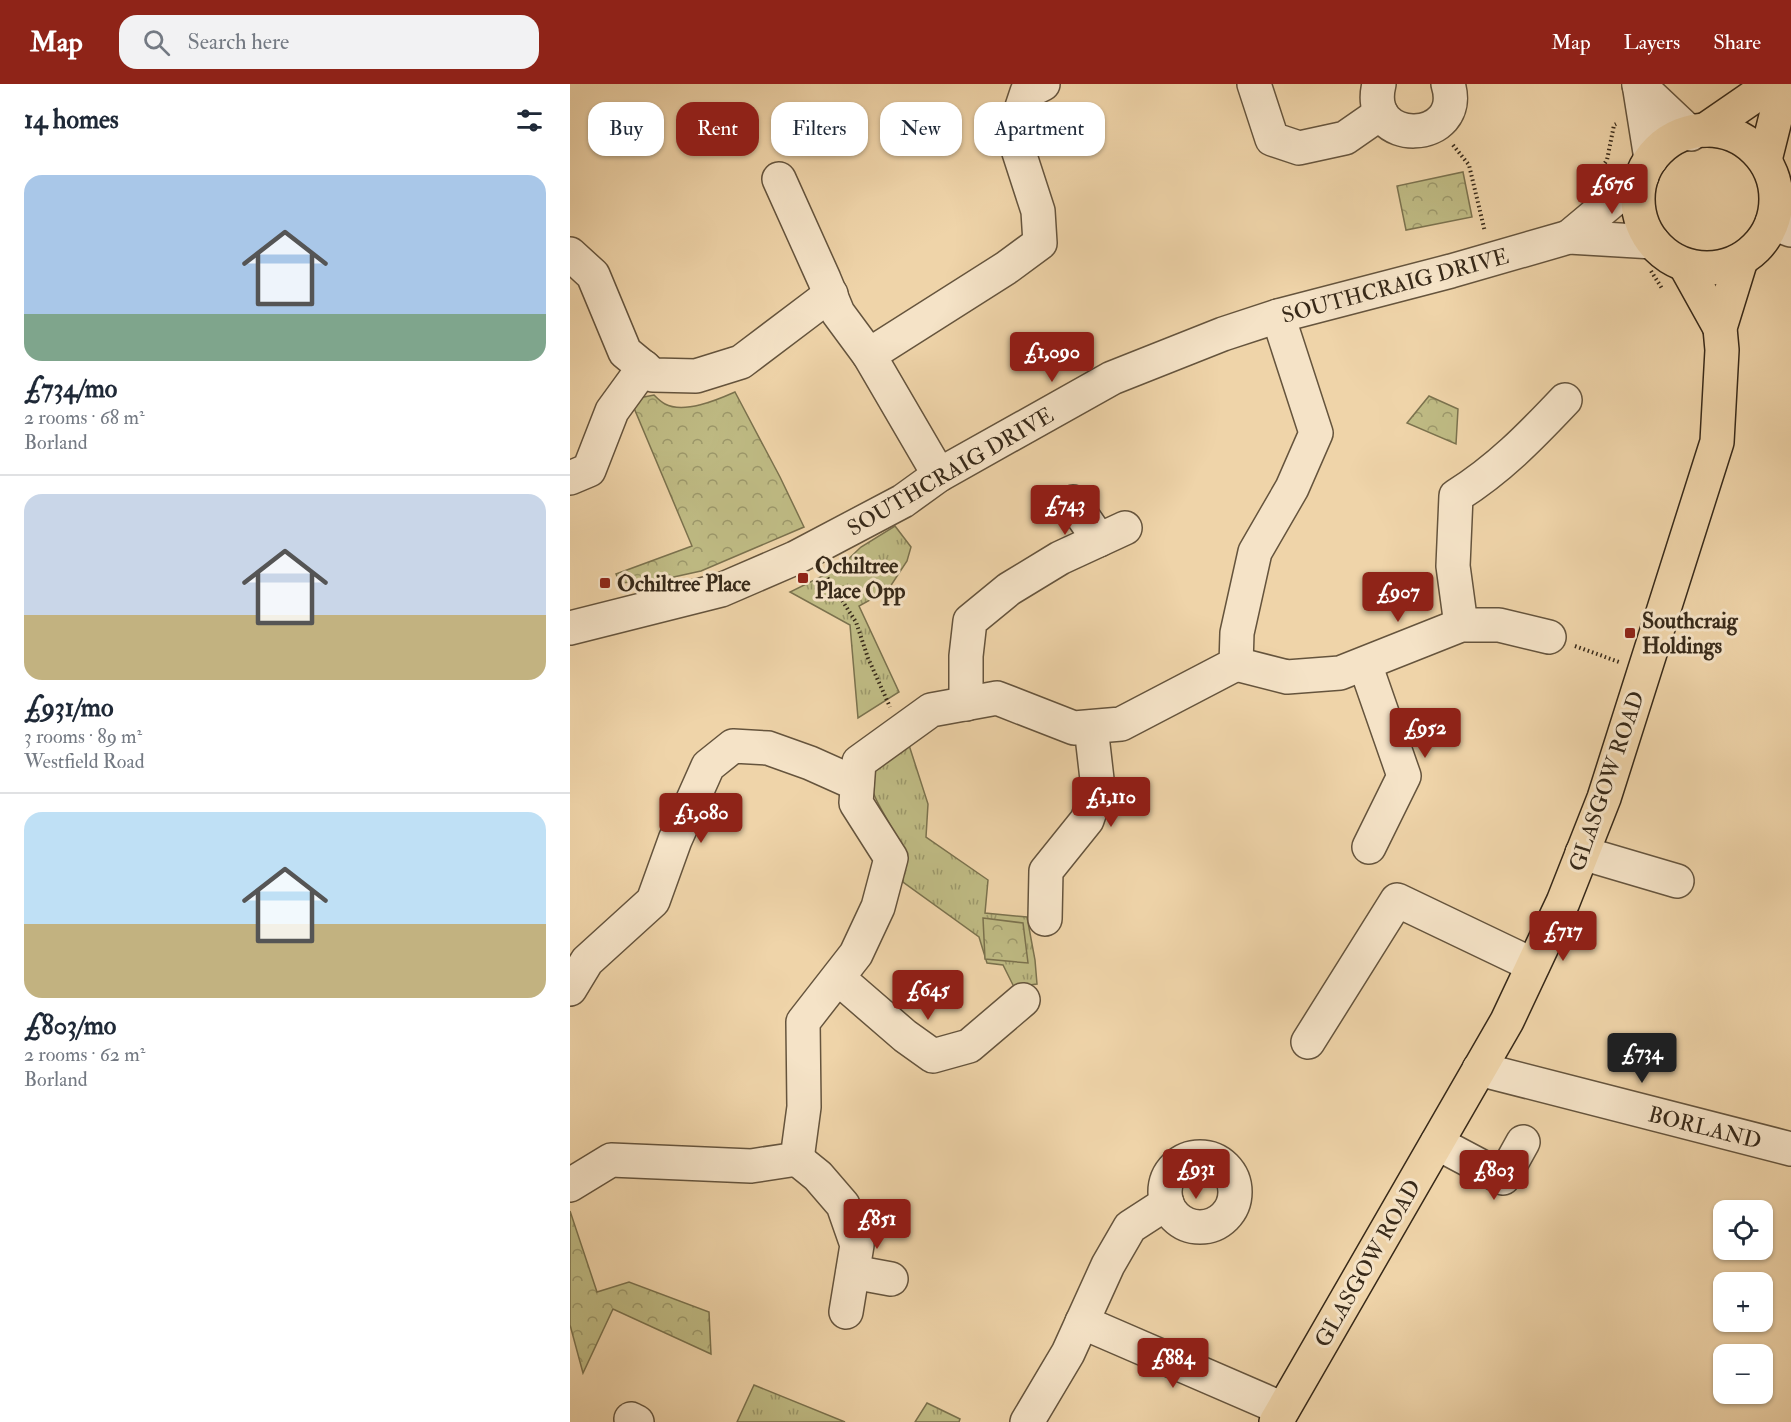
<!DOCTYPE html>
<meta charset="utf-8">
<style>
body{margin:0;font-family:"IM FELL Double Pica",serif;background:#f2f2f3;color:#1f2937;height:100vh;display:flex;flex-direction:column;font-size:22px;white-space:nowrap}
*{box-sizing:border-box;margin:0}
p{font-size:20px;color:#747a83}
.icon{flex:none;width:33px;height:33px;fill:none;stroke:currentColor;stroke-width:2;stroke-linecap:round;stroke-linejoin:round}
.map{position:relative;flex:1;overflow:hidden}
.sheet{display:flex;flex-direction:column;background:#fff;width:570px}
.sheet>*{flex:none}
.banner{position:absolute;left:18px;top:18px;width:570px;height:54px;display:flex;gap:12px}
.buttons{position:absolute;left:1143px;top:1116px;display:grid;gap:12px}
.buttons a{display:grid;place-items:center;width:60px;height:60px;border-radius:12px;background:#fff;box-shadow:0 2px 4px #0004;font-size:30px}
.price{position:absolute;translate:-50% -51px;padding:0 14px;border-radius:6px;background:#8f2418;color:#fff;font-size:20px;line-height:39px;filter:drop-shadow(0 2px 3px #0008)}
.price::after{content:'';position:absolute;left:50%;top:36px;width:18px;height:14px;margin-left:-9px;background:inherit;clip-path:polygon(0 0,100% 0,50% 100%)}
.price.on{background:#222;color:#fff}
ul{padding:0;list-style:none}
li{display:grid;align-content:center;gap:12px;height:318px;padding:0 24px}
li+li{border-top:2px solid #e0e1e3}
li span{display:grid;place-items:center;height:186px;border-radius:18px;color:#555}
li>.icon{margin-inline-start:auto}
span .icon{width:108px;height:108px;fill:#fffc;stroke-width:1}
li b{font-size:26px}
h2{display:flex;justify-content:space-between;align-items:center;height:72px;padding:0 24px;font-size:26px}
.chip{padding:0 21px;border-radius:18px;background:#fff;box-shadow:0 2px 4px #0004;font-size:21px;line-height:54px}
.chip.on{background:#8f2418;color:#fff}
header{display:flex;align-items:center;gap:36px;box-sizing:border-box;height:84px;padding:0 30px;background:#8f2418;color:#fff}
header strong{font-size:28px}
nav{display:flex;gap:33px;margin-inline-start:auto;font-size:21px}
.search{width:420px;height:54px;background:#f2f2f3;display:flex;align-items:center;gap:15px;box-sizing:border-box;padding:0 21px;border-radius:18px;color:#747a83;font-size:22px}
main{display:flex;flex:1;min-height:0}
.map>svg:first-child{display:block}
.grass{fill:url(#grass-tufts);stroke:#7b724e;stroke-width:1.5}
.forest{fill:url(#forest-crowns);stroke:#7b724e;stroke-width:1.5}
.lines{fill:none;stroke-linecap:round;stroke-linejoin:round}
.minor-casing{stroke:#65543d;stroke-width:36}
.major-casing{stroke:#372919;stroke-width:36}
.path{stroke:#372919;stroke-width:4;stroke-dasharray:1.5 3;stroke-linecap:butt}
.minor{stroke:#f5e3c7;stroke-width:33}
.major{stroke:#efd4a9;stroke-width:33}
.poi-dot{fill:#8f2418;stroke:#f5e3c7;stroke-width:2}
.labels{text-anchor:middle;stroke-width:6;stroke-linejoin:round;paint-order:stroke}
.street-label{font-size:22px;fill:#372919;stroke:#f5e3c7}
.poi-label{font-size:22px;font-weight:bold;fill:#372919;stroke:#f5e3c7;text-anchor:start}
</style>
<header>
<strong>Map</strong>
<div class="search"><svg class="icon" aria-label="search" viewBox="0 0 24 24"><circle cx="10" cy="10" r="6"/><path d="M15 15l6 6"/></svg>Search here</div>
<nav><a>Map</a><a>Layers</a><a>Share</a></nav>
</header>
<main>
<section class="sheet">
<h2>14 homes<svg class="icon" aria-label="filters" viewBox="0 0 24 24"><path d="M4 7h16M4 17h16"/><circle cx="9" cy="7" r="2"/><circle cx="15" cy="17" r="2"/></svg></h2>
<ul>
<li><span style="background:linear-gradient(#a9c7e8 75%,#7fa58c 0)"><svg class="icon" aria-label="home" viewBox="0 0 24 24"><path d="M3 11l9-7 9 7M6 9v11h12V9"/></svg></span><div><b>£734/mo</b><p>2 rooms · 68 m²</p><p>Borland</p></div></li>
<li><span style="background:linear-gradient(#c9d6e8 65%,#c2b280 0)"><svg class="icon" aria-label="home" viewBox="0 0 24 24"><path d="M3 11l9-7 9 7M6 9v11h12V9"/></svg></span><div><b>£931/mo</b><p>3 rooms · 89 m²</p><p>Westfield Road</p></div></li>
<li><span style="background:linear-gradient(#bfe0f5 60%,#c2b280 0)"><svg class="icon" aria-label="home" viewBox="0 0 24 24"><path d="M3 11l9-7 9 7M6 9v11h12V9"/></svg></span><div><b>£803/mo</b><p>2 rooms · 62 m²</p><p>Borland</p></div></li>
</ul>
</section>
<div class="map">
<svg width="1221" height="1338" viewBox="0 0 1221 1338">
<defs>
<pattern id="grass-tufts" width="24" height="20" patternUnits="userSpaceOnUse" patternTransform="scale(1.5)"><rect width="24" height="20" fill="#bfbb84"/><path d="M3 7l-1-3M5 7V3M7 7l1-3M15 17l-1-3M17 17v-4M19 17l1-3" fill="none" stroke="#9c986b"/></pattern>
<pattern id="forest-crowns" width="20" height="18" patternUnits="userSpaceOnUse" patternTransform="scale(1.5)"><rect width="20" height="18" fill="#bfbb84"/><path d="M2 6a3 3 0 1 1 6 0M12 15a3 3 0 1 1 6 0" fill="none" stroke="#9c986b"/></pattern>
</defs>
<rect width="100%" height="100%" fill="#efd4a9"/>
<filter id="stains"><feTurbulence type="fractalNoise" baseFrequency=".00333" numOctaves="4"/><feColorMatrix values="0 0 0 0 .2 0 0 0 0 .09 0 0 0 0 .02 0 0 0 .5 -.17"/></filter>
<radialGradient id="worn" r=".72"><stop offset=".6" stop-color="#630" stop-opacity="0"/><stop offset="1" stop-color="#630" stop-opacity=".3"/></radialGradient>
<g class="grass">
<path d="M 325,442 L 341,463 L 337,477 L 318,506 L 289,522 L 329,608 L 288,634 L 280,541 L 220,508 L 269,484 L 291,463 Z"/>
<path d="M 338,658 L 358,720 L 356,753 L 418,796 L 415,829 L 457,833 L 465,876 L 467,900 L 444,903 L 433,881 L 417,879 L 409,853 L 333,798 C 333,785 333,772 329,760 C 320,734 302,719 299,690 Z"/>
<path d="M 184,1301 L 275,1338 L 167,1338 Z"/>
<path d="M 357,1319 L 390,1335 L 389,1338 L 345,1338 Z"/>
</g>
<g class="forest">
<path d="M 893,88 L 902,133 L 836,146 L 827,102 Z"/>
<path d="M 165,308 L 210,393 L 234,443 L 131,487 L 90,496 L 50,499 L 46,490 L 122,462 L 64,324 L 69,314 L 84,311 C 87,314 91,318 95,320 C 114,330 147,316 165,308 Z"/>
<path d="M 859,312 L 888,325 L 886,360 L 837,339 Z"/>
<path d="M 413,834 L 453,839 L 458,879 L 415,875 Z"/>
<path d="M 0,1127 L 27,1208 L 59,1198 L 139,1228 L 141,1270 L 43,1225 L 13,1289 L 0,1241 Z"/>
</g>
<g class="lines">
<g class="minor-casing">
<g id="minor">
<path d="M 684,0 L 702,55 L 729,64 L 775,54 L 811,29"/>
<path d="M 809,0 C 793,65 897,60 878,0"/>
<path d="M 1069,0 L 1081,75"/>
<path d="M 1069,1 L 1121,50"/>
<path d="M 209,95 L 254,195 L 268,229 L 299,271 L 369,391"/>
<path d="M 1202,139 L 1221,146"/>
<path d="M 999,153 L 1072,92"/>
<path d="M 0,170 L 23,191 L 55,268 L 83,291 L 126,292 L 171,278 L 261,210"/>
<path d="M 299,271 L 436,184 L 470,159 L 468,127 L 443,50 L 457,8 L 473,0"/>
<path d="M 0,394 L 19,386 L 42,327 L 74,283"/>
<path d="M 503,418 L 529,456"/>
<path d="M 891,541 L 883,482 L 886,412 C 929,385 960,353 995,316"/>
<path d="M 0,544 L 151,506 L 225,474 L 333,417 L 369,391 L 542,294 L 653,250 L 708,232 L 881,187 L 999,153 L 1083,158"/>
<path d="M 666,580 L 717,593 L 770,589 L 891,541 L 929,541 L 979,553"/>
<path d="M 795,580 L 834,692 L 799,763"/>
<path d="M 396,620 L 396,572 L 400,537 L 439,505 L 490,474 L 555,444"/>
<path d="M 1012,769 L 1107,797"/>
<path d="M 475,835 L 476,787 L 517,736 L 528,704 L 521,643"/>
<path d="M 268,894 L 335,952 L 363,972 L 399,962 L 453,916"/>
<path d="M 0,905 L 17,877 L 83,817 L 105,756 L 138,682 L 163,662 L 198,664 L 240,679 L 287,700"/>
<path d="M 738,958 L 827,816 L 963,881"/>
<path d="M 909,985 L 1221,1065"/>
<path d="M 867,1059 L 933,1094 L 953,1058"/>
<circle cx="630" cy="1108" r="35"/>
<path d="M 227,1075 L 248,1092 L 273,1121 L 287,1161 L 276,1228"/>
<path d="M 0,1101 L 41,1076 L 181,1082 L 227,1075 L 234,1023 L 233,938 L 286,870 L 308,823 L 321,774 L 286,719 L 289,678 L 361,626 L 427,614 L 504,644 L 551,640 L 666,580 L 667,549 L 685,468 L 722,404 L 746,349 L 708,232"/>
<path d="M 283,1188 L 321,1195"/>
<path d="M 512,1238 L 713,1325"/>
<path d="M 61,1335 L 67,1338"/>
<path d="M 457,1338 L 498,1269 L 538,1181 L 560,1143 L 597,1119"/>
</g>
</g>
<g class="major-casing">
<g id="major">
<path d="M 1135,46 L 1202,0"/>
<circle cx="1137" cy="115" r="69"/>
<path d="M 1195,76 L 1214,0"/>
<path d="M 1115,181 L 1150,244"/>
<path d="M 706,1338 L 937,937 L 993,818 L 1034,714 L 1147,358 L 1152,266 L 1150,244 L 1171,176"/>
</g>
</g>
<g class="path">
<path d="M 883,61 L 899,81 L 915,148"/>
<path d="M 1027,90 L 1037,76 L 1044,41 L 1046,40"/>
<path d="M 1081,187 L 1093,206"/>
<path d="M 255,490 L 286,538 L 298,574 L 320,623"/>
<path d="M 1005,562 L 1049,578"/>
</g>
<use href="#minor" class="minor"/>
<use href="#major" class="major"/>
</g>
<g class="poi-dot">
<rect x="227" y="488" width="12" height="12" rx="3"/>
<rect x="29" y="493" width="12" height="12" rx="3"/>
<rect x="1054" y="543" width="12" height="12" rx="3"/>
</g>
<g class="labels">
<g class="street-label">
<text transform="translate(825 201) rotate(-15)" y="8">SOUTHCRAIG DRIVE</text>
<text transform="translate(380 387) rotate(-30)" y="8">SOUTHCRAIG DRIVE</text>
<text transform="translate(1036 697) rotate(-71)" y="8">GLASGOW ROAD</text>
<text transform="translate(1135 1043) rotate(14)" y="8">BORLAND</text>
<text transform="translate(797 1179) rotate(-60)" y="8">GLASGOW ROAD</text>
</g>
<g class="poi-label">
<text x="245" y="489">Ochiltree<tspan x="245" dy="25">Place Opp</tspan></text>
<text x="47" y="507">Ochiltree Place</text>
<text x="1072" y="544">Southcraig<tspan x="1072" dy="25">Holdings</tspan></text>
</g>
</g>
<rect width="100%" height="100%" filter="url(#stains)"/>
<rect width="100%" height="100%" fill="url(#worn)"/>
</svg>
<div class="buttons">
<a><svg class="icon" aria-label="locate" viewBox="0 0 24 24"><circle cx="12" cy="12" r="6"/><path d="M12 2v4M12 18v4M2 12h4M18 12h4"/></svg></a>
<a>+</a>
<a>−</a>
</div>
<b class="price" style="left:1042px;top:131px">£676</b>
<b class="price" style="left:482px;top:299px">£1,090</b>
<b class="price" style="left:495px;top:452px">£743</b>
<b class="price" style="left:828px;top:539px">£907</b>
<b class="price" style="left:855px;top:675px">£952</b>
<b class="price" style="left:541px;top:744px">£1,110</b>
<b class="price" style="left:131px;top:760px">£1,080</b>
<b class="price" style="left:993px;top:878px">£717</b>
<b class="price" style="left:358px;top:937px">£645</b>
<b class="price on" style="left:1072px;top:1000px">£734</b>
<b class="price" style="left:626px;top:1116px">£931</b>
<b class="price" style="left:924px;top:1117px">£803</b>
<b class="price" style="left:307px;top:1166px">£851</b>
<b class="price" style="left:603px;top:1305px">£884</b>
<div class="banner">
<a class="chip">Buy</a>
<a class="chip on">Rent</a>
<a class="chip">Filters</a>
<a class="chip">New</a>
<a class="chip">Apartment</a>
</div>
</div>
</main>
